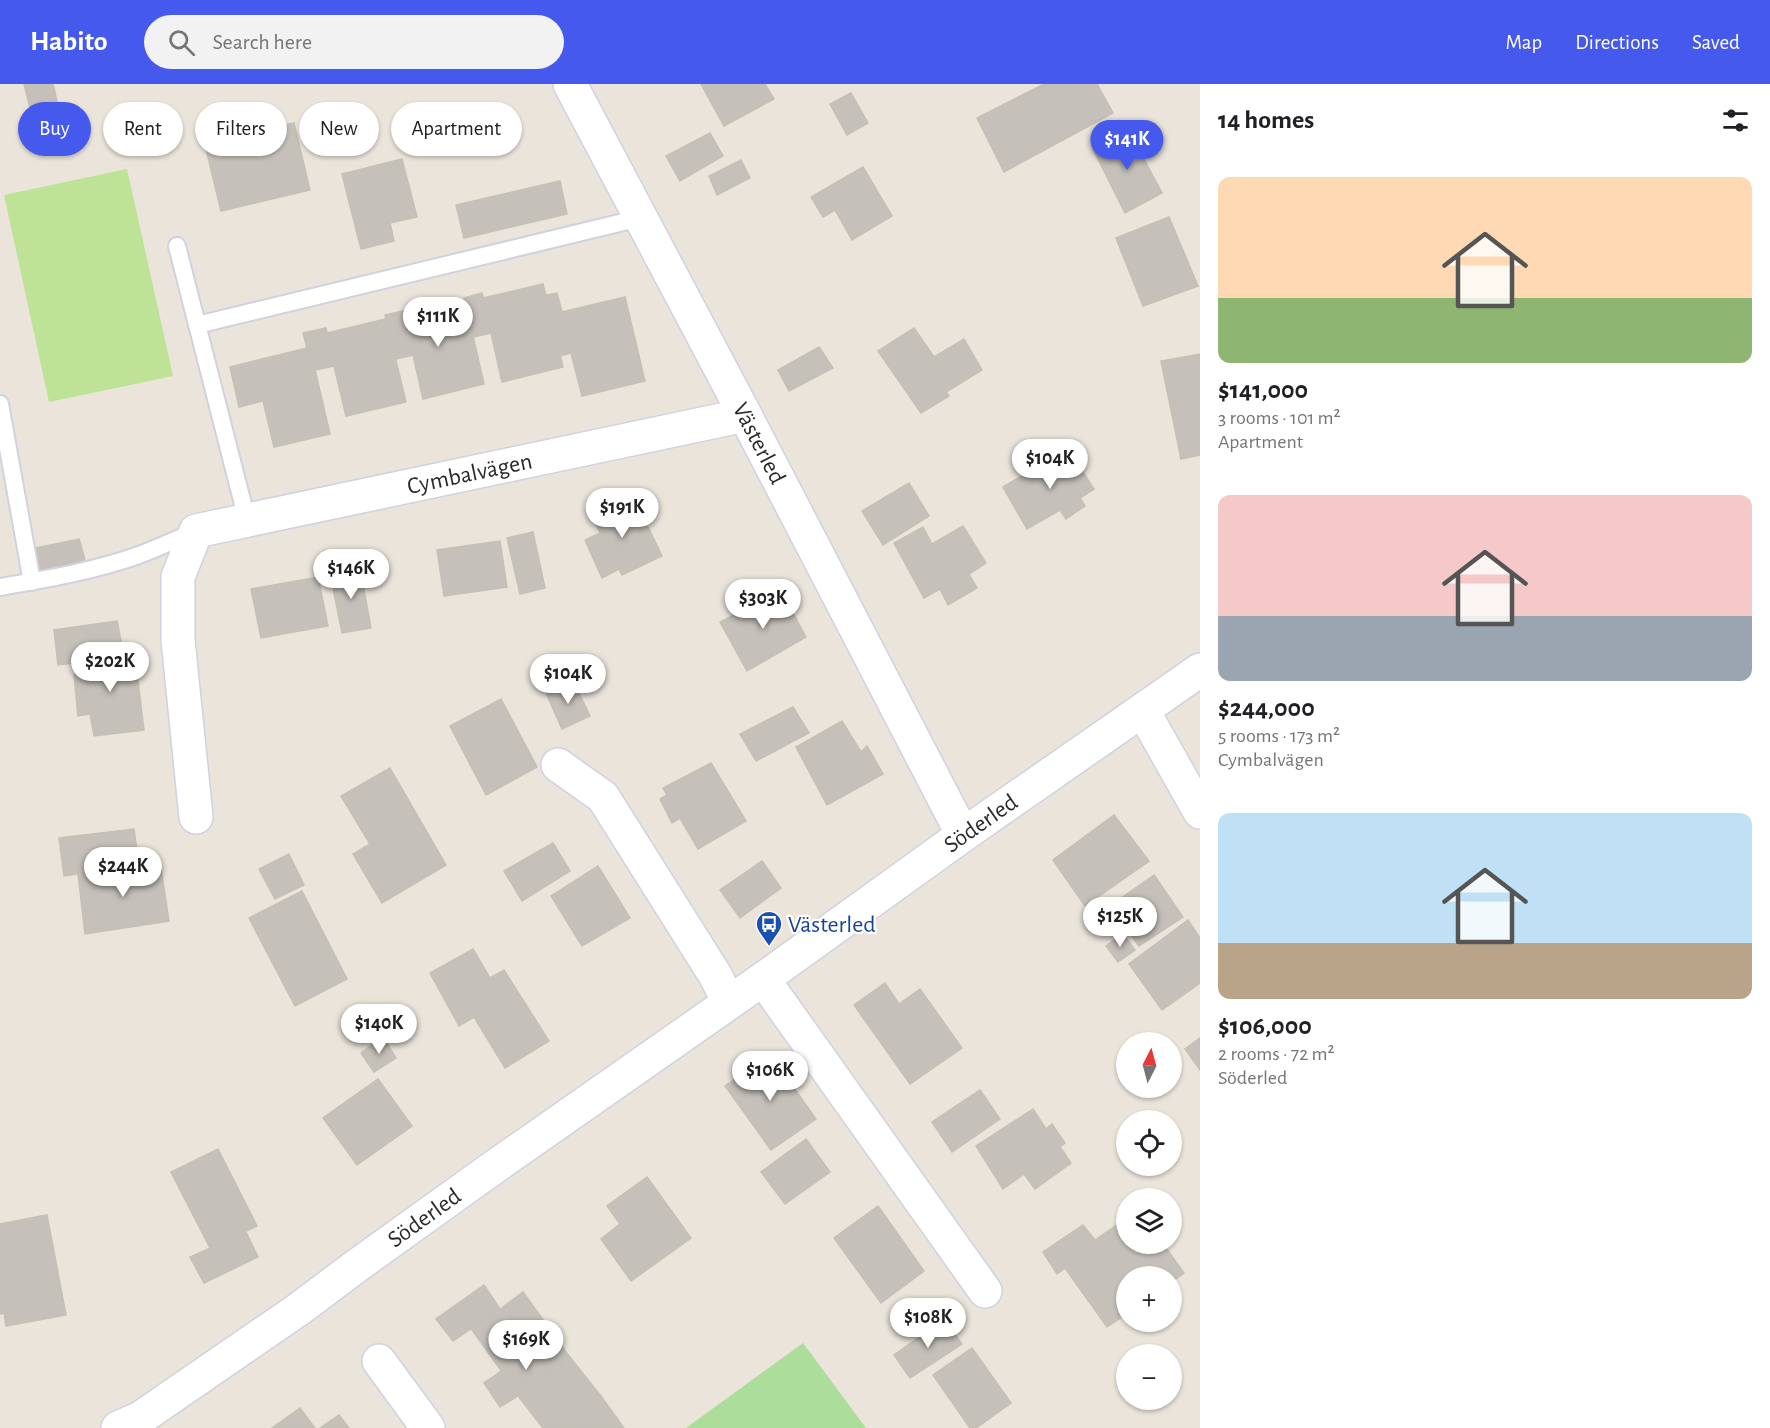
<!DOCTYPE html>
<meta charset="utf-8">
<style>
body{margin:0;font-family:"Alegreya Sans",sans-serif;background:#f2f2f2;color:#202124;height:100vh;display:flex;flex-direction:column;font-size:22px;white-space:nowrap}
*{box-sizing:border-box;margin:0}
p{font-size:20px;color:#757577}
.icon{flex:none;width:33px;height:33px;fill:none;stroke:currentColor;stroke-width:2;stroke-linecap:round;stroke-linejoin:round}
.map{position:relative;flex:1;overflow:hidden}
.drawer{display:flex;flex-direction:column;background:#fff;width:570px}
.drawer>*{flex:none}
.top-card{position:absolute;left:18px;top:18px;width:570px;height:54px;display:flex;gap:12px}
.needle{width:39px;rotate:6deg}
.tools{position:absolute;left:1116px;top:948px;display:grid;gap:12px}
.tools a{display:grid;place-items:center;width:66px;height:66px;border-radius:50%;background:#fff;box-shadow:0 2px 4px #0004;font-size:30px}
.price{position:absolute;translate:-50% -51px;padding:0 14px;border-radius:21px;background:#fff;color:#222;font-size:20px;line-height:39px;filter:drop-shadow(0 2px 3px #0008)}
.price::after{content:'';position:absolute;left:50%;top:36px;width:18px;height:14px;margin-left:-9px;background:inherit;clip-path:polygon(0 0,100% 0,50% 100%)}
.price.on{background:#455aec;color:#fff}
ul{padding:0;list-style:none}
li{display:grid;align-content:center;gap:12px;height:318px;padding:0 18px}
li span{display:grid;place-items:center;height:186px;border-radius:12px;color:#555}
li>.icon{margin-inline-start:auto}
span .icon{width:108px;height:108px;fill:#fffc;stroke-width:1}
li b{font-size:26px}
h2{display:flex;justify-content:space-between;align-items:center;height:72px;padding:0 18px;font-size:26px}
.pill{padding:0 21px;border-radius:27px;background:#fff;box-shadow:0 2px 4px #0004;font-size:21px;line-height:54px}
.pill.on{background:#455aec;color:#fff}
header{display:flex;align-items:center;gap:36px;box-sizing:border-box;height:84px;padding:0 30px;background:#455aec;color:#fff}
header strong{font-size:28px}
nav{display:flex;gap:33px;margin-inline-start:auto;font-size:21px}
.search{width:420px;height:54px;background:#f2f2f2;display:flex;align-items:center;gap:15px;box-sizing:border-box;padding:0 21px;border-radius:33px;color:#757577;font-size:22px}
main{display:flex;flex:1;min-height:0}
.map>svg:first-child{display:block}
.green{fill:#addd9a}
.pitch{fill:#bee397}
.building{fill:#c5c1ba;stroke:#c5c0b5;stroke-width:1.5}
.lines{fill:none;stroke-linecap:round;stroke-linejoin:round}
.service-casing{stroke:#d0d2e0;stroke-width:20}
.minor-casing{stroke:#d0d2e0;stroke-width:36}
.service{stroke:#fff;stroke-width:16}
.minor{stroke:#fff;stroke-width:33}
.labels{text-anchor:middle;stroke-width:4.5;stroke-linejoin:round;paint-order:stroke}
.street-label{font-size:24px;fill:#282828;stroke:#fff}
.transit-label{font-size:24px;fill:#164399;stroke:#fff;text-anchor:start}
</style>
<header>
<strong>Habito</strong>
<div class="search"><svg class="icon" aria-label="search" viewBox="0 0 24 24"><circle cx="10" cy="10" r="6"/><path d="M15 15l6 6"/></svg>Search here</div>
<nav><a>Map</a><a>Directions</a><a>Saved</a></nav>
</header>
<main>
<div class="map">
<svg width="1200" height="1344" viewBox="0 0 1200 1344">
<rect width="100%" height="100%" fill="#eae4db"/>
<path class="green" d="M 803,1259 L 866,1344 L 686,1344 Z"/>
<path class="pitch" d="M 127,85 L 173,292 L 49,318 L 4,111 Z"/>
<g class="building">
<path d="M 24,0 L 53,0 L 59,26 L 32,32 Z"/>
<path d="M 701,0 L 765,0 L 774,15 L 724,42 Z"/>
<path d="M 1044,0 L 1097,0 L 1113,29 L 1004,88 L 977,34 Z"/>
<path d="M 851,9 L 868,39 L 847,51 L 830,20 Z"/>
<path d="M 346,24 L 353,50 L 333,55 L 326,29 Z"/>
<path d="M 294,39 L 310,106 L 221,127 L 205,61 Z"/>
<path d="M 1128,45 L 1162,109 L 1125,129 L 1093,65 Z"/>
<path d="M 710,49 L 723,72 L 680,97 L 666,72 Z"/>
<path d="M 402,75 L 417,133 L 390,139 L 394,157 L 361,165 L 342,90 Z"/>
<path d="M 741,76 L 750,94 L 717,111 L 709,92 Z"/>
<path d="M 863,83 L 892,132 L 852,156 L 835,126 L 823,133 L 811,113 Z"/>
<path d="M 560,97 L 567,130 L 464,154 L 456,121 Z"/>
<path d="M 1169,133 L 1198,202 L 1143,222 L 1116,154 Z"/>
<path d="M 543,200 L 563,283 L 502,298 L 491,249 L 473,253 L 464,214 L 482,209 L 483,214 Z"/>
<path d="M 557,209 L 562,228 L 625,213 L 645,297 L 582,312 L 571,269 L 560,272 L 546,211 Z"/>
<path d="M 465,217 L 484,300 L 423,315 L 413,271 L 396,275 L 385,231 L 403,227 L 404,231 Z"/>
<path d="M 386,235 L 406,318 L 346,332 L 334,282 L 315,286 L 310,264 L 307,264 L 303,249 L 326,244 L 327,249 Z"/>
<path d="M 914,244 L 934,273 L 964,255 L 982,286 L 946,308 L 949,312 L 921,329 L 878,267 Z"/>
<path d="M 819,263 L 833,284 L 789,307 L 778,286 Z"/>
<path d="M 307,264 L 310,264 L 330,350 L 274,363 L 263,317 L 239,323 L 230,283 Z"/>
<path d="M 1200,270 L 1200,371 L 1181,375 L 1161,277 Z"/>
<path d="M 1068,365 L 1094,405 L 1080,414 L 1085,422 L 1066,435 L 1060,426 L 1027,445 L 1003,403 Z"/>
<path d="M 909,399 L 929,432 L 883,461 L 862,427 Z"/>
<path d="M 633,412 L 662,472 L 622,491 L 619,485 L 602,494 L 585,456 L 600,449 L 591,430 Z"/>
<path d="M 963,442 L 986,479 L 969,490 L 977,504 L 948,521 L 940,505 L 924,514 L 894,459 L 923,443 L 932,460 Z"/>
<path d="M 533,448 L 545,504 L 520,510 L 507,454 Z"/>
<path d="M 79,455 L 85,476 L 40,487 L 35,464 Z"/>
<path d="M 500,457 L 507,503 L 444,512 L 437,466 Z"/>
<path d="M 360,484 L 371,544 L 342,549 L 330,489 Z"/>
<path d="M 318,493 L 328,542 L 261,554 L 251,505 Z"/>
<path d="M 781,507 L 806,553 L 747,587 L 720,538 Z"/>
<path d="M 117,537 L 123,566 L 82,571 L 82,578 L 58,581 L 54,546 Z"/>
<path d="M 134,565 L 144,646 L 94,652 L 90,630 L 78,632 L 74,591 L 84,590 L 82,571 Z"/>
<path d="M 573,597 L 590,632 L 562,645 L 546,609 Z"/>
<path d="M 501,615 L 537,683 L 486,711 L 450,642 Z"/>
<path d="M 793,623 L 809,649 L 756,677 L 740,650 Z"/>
<path d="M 842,637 L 861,668 L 867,662 L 883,690 L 827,721 L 796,663 Z"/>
<path d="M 711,679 L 746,737 L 698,765 L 680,734 L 672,739 L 660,715 L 667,711 L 663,704 Z"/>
<path d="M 390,684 L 446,781 L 382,819 L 353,770 L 370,760 L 341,712 Z"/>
<path d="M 1114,731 L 1149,777 L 1085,822 L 1053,776 Z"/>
<path d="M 134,745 L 139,781 L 64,792 L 59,754 Z"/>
<path d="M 553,759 L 570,787 L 522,817 L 504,787 Z"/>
<path d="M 289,770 L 304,801 L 275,815 L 259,785 Z"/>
<path d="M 762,777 L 781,804 L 740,834 L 720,806 Z"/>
<path d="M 160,778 L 169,837 L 85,850 L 78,790 Z"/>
<path d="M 598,782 L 630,834 L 582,862 L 551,812 Z"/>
<path d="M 1154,791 L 1183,833 L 1139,862 L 1110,822 Z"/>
<path d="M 302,807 L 347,895 L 295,922 L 249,834 Z"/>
<path d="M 1188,836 L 1200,854 L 1200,899 L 1162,926 L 1129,880 Z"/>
<path d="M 1123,850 L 1135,866 L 1118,878 L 1106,862 Z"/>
<path d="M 473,865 L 490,894 L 504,886 L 549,957 L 505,984 L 474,933 L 459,942 L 430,889 Z"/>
<path d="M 885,899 L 899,920 L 920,905 L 962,964 L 910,1000 L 854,921 Z"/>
<path d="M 383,953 L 396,974 L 374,988 L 361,969 Z"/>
<path d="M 1200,954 L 1200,986 L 1185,965 Z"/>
<path d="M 770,970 L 816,1035 L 771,1066 L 725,1002 Z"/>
<path d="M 378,995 L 412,1042 L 357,1081 L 323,1034 Z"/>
<path d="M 980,1006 L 1000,1035 L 952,1068 L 932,1038 Z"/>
<path d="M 1033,1025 L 1046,1045 L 1052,1040 L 1065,1059 L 1060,1063 L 1071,1079 L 1035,1105 L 1024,1090 L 1003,1105 L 976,1062 Z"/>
<path d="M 806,1055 L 830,1088 L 785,1120 L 761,1088 Z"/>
<path d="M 218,1065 L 257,1142 L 210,1164 L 171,1088 Z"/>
<path d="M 647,1093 L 691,1154 L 631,1197 L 601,1155 L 620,1140 L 607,1122 Z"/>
<path d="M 878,1122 L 924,1187 L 881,1219 L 834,1154 Z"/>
<path d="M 47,1131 L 66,1231 L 6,1242 L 4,1229 L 0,1230 L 0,1140 Z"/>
<path d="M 1121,1138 L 1126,1145 L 1126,1160 L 1137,1160 L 1147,1172 L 1164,1161 L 1184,1189 L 1172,1198 L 1172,1192 L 1126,1192 L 1126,1230 L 1107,1243 L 1065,1184 L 1057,1190 L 1043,1168 L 1083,1141 L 1095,1156 Z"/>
<path d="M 246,1148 L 258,1173 L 204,1199 L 190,1173 Z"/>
<path d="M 484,1201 L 500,1225 L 453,1257 L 436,1235 Z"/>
<path d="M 523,1208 L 554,1251 L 502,1288 L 472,1246 Z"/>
<path d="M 944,1236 L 962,1260 L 910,1294 L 894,1271 Z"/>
<path d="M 554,1251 L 569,1272 L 518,1312 L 500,1323 L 484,1299 Z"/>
<path d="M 972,1264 L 1011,1319 L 976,1344 L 970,1344 L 933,1291 Z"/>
<path d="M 569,1272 L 601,1312 L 558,1344 L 543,1344 L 518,1312 Z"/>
<path d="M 601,1312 L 616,1333 L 600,1344 L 558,1344 Z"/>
<path d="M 300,1324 L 315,1344 L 272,1344 Z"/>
<path d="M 339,1331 L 349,1344 L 320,1344 Z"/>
<path d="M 616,1333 L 624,1344 L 600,1344 Z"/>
</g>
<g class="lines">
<g class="service-casing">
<g id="service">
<path d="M 177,162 L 247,436"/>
<path d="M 197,241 L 640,134"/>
<path d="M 0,320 L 32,498"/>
<path d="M 0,503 C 47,495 94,487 139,471 C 158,464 176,455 195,448"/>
</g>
</g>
<g class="minor-casing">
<g id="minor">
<path id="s1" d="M 570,0 L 745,331 L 963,751"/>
<path d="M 1143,627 L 1200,728"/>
<path d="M 558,681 L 603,713 L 715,891 L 729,918"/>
<path id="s2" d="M 196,733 L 178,556 L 178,493 L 196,447 L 745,331"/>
<path d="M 763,895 L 985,1207"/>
<path d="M 379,1277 L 428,1344"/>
<path id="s3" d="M 118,1344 L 139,1335 L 299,1225 L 355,1183 L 490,1086 L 763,895 L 963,751 L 1200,586"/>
</g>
</g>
<use href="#service" class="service"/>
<use href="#minor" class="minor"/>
</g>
<defs>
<g id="bus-pin" transform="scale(1.35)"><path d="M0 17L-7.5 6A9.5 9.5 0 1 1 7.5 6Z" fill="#1a4fb4" stroke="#fff"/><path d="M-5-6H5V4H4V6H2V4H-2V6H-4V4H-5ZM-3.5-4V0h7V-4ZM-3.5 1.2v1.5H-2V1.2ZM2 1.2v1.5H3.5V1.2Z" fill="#fff"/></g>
</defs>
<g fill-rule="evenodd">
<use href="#bus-pin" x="769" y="840"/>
</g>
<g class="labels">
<g class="street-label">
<text dy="8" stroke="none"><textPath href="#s1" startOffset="406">Västerled</textPath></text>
<text dy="8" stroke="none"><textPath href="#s2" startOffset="570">Cymbalvägen</textPath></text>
<text dy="8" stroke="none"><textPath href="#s3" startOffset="1054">Söderled</textPath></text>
<text dy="8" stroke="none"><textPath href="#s3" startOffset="372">Söderled</textPath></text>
</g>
<g class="transit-label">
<text x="788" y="848">Västerled</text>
</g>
</g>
</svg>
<div class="tools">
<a><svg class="needle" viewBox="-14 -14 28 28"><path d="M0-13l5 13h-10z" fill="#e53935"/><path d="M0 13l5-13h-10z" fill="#757577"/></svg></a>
<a><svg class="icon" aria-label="locate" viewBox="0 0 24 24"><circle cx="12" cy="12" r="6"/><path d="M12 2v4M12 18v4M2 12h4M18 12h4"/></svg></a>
<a><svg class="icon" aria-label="layers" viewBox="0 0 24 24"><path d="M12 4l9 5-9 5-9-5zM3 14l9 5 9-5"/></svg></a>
<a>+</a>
<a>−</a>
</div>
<b class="price on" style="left:1127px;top:87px">$141K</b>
<b class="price" style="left:438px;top:264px">$111K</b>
<b class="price" style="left:1050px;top:406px">$104K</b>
<b class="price" style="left:622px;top:455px">$191K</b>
<b class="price" style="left:351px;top:516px">$146K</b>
<b class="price" style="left:763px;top:546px">$303K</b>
<b class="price" style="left:110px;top:609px">$202K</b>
<b class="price" style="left:568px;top:621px">$104K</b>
<b class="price" style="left:123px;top:814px">$244K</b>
<b class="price" style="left:1120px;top:864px">$125K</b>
<b class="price" style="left:379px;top:971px">$140K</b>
<b class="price" style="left:770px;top:1018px">$106K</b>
<b class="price" style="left:928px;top:1265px">$108K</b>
<b class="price" style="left:526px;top:1287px">$169K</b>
<div class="top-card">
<a class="pill on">Buy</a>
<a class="pill">Rent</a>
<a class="pill">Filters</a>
<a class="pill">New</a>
<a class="pill">Apartment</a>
</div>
</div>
<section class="drawer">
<h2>14 homes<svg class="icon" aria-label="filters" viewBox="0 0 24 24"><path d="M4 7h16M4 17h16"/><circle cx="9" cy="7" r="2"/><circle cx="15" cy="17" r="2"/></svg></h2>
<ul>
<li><span style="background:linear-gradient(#ffd9b3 65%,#8fb573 0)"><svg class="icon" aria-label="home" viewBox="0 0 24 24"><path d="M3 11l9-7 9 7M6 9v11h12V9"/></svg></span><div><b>$141,000</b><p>3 rooms · 101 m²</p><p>Apartment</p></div></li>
<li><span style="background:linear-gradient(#f6c9c9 65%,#9aa5b1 0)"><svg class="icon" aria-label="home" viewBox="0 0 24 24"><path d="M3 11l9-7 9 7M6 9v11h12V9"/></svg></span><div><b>$244,000</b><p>5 rooms · 173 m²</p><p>Cymbalvägen</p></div></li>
<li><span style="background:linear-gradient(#bfe0f5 70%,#b9a48a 0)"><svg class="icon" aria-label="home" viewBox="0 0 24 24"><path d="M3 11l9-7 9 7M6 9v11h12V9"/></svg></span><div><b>$106,000</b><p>2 rooms · 72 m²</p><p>Söderled</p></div></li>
</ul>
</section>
</main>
